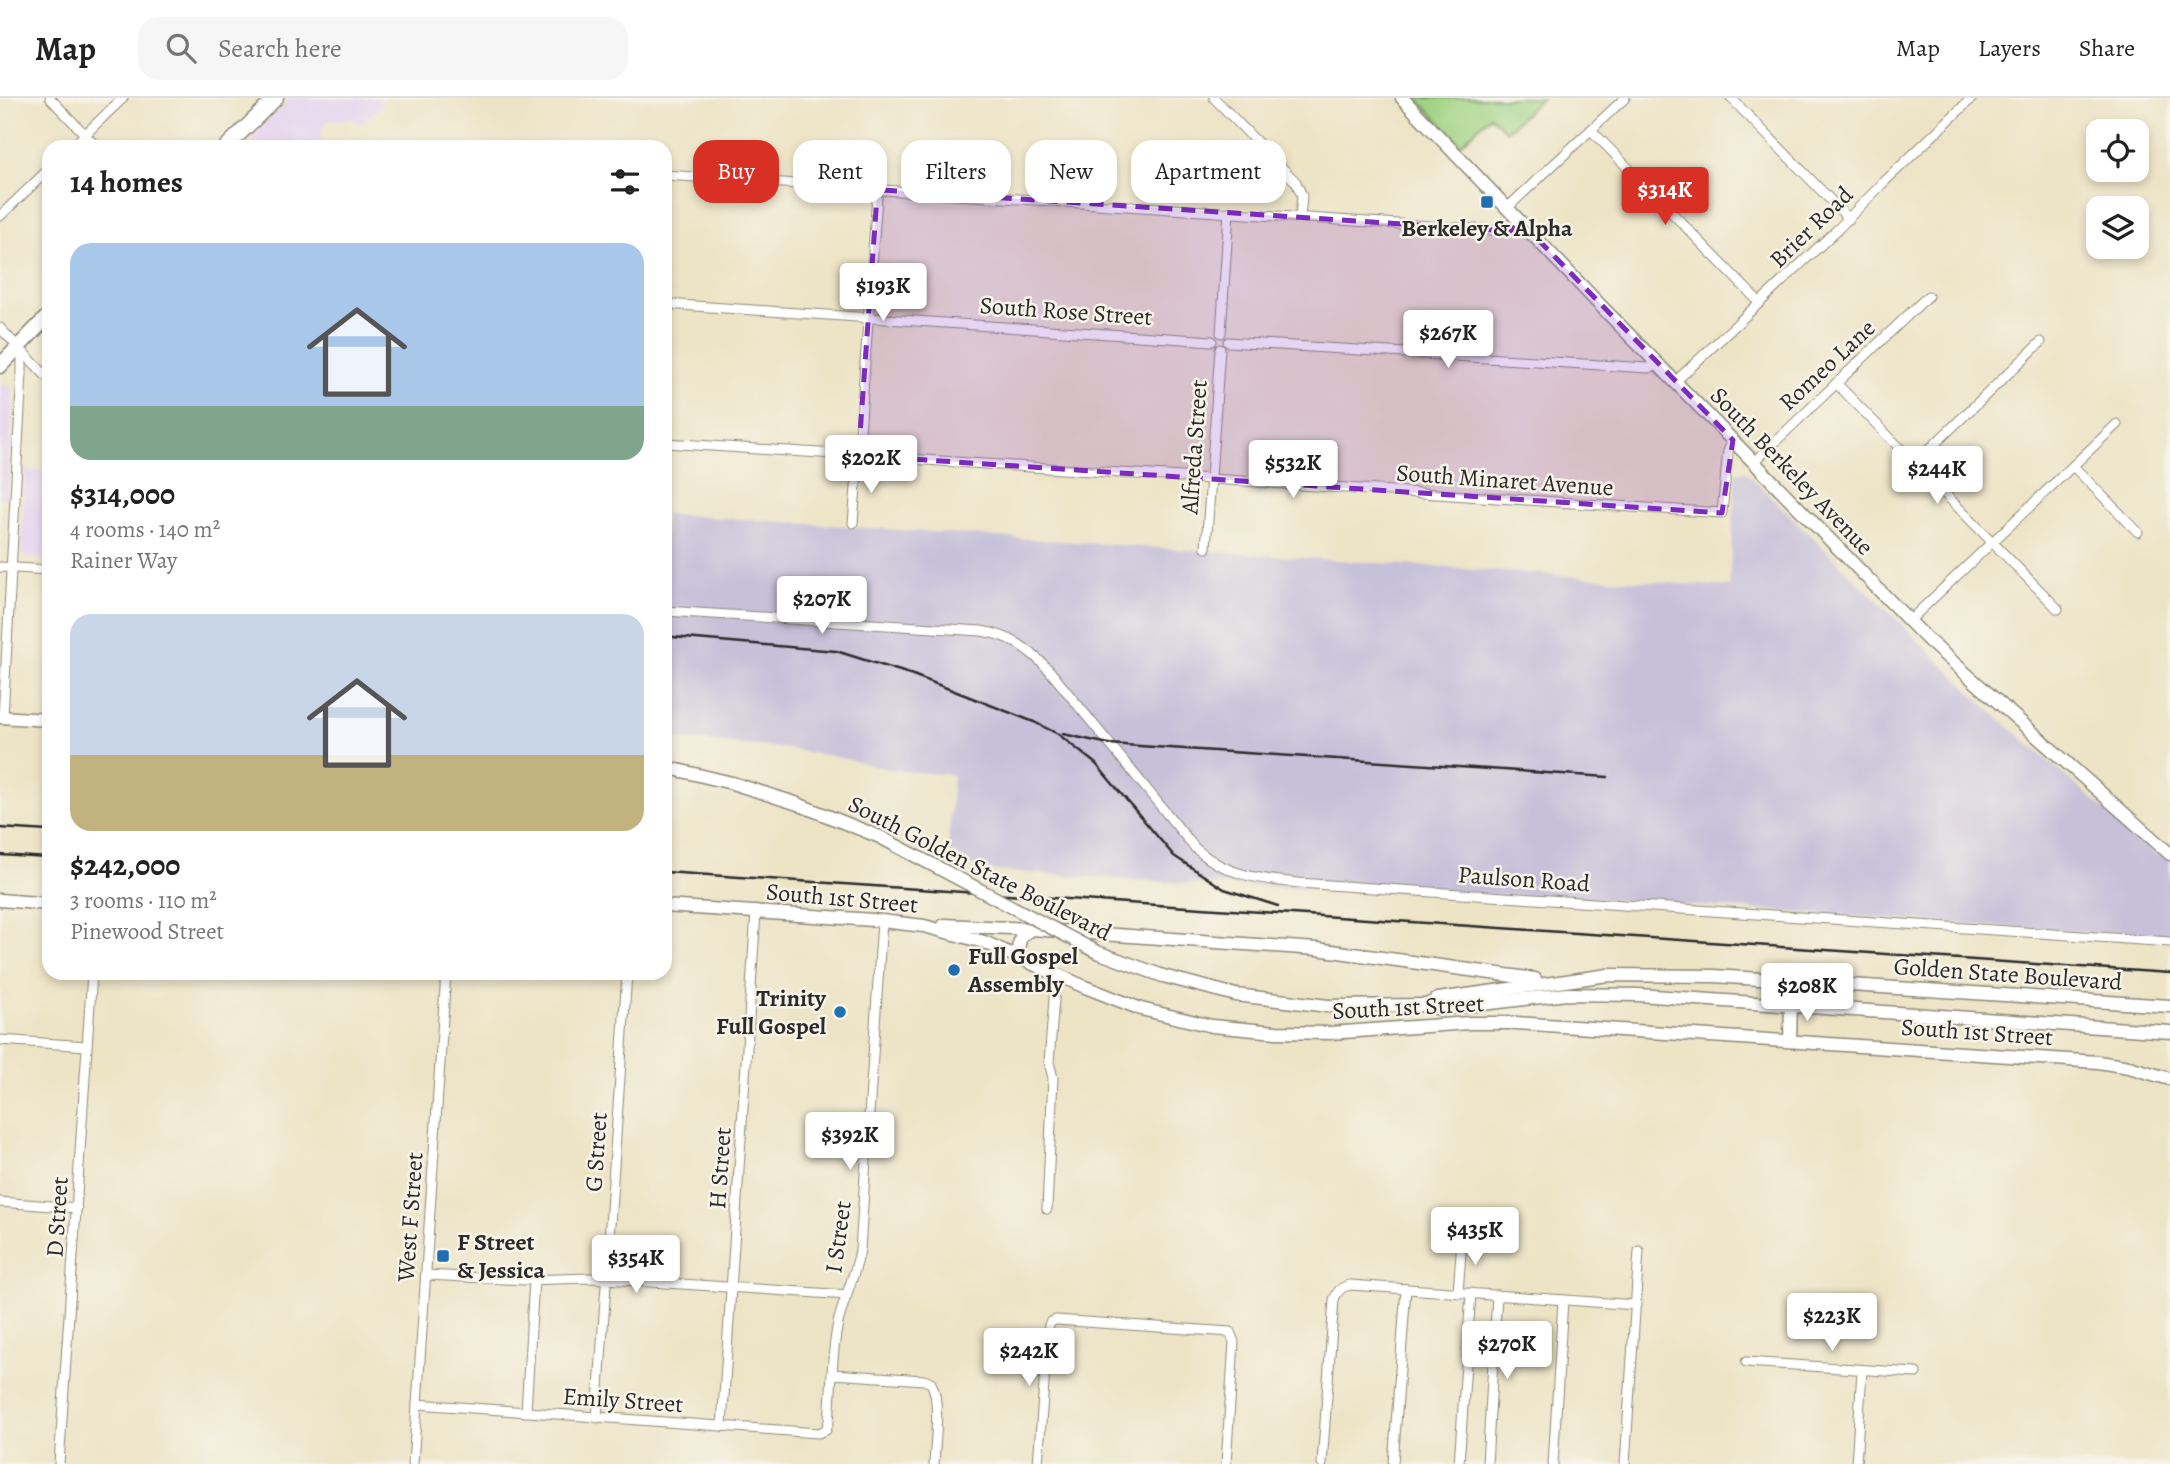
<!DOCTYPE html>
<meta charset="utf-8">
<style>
body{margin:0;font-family:Alegreya,serif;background:#f6f6f6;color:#222;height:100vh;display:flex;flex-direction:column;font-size:26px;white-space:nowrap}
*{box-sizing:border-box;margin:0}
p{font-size:23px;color:#767676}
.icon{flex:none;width:38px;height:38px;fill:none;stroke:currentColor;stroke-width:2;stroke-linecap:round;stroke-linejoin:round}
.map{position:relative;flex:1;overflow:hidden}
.drawer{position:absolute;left:42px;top:42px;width:630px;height:840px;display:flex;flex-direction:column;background:#fff;border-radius:21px;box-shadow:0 4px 10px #0003}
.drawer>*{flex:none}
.hud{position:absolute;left:693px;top:42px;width:665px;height:63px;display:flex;gap:14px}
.tools{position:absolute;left:2086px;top:21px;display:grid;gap:14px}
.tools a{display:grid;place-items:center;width:63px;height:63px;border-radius:14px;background:#fff;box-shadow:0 4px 10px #0003;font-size:35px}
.price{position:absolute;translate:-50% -60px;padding:0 16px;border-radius:7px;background:#fff;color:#222;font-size:23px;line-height:46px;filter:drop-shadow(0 2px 4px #0008)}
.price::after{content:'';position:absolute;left:50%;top:42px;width:21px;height:16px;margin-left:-10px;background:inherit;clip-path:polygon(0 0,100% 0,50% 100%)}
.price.current{background:#d93025;color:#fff}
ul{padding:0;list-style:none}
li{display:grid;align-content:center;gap:14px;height:371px;padding:0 28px}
li span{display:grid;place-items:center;height:217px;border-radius:21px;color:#555}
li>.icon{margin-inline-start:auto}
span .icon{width:126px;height:126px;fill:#fffc;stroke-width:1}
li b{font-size:30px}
h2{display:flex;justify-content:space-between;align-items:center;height:84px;padding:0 28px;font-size:30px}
.tag{padding:0 24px;border-radius:21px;background:#fff;box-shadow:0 4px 10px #0003;font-size:24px;line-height:63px}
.tag.current{background:#d93025;color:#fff}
header{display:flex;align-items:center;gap:42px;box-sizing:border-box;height:98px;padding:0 35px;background:#fff;border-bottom:2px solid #e0e0e0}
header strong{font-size:33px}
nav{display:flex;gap:38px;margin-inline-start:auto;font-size:24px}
.search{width:490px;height:63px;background:#f6f6f6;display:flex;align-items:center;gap:18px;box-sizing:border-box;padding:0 24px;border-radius:21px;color:#767676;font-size:26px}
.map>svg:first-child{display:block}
.built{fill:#e4d3f1}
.industrial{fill:#c6c0d9}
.green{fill:#a0d383;stroke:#667f57;stroke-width:2}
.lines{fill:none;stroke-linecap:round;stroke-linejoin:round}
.street-casing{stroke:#8c8878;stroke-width:11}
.secondary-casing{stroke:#8c8878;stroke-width:15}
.primary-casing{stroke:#8c8878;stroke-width:17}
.street{stroke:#fff;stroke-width:9}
.secondary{stroke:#fff;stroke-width:12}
.primary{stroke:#fff;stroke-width:14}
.rail{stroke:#2b2b2b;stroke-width:2.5}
.secondary-bridge-casing{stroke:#8c8878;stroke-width:15;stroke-linecap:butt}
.secondary-bridge{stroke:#fff;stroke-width:12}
.marked{fill:#7b2cbf;fill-opacity:0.2;stroke:#7b2cbf;stroke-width:5;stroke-dasharray:14 9;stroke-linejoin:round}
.poi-dot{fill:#1f6fb2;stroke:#f7f3e8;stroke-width:2.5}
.labels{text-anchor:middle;stroke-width:5;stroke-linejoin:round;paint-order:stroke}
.street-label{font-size:24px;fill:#2b2b2b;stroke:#f7f3e8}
.poi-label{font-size:24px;font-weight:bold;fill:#2b2b2b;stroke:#f7f3e8;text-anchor:start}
</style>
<header>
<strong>Map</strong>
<div class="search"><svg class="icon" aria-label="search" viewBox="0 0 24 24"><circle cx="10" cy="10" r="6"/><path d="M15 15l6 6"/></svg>Search here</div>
<nav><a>Map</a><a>Layers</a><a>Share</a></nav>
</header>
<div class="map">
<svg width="2170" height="1366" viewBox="0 0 2170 1366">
<rect width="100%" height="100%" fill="#f7f3e8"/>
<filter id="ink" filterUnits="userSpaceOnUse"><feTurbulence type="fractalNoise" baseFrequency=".0143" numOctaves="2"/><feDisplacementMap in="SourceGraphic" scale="14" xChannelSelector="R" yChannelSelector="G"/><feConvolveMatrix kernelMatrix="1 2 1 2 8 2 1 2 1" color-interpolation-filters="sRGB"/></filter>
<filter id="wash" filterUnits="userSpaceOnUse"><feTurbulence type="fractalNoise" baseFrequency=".00686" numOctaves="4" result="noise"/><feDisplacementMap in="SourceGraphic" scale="28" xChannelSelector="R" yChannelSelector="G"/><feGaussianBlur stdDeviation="1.57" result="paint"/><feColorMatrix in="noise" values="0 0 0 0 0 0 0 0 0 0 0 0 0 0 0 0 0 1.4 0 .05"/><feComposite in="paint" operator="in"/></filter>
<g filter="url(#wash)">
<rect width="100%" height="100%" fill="#ede4c6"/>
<g class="built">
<path d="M 291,0 L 376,0 L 383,6 L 359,27 L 354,21 L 327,22 L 322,30 L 320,47 L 251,44 L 251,39 Z"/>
<path d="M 5,287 L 12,290 L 13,295 L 7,401 L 0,401 L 0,288 Z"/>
<path d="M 25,371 L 49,373 L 49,462 L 26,460 L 21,453 Z"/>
</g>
<path class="industrial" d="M 1745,373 L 1983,606 L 2158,758 L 2170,744 L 2170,840 L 1565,799 L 1197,786 L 981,772 L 948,752 L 953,677 L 891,672 L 837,659 L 782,650 L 665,640 L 665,416 L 1729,489 L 1736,375 Z"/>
<path class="green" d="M 1416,0 L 1542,0 L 1506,33 L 1490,18 L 1461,46 Z"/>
</g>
<g filter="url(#ink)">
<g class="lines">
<g class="street-casing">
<g id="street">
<path d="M 50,0 L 97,49"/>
<path d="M 1214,0 L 1296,84 L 1302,98 L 1300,119"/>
<path d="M 1731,0 L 1849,121"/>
<path d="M 1591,32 L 1760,205"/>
<path d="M 72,49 L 123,0"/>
<path d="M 665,77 L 871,91"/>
<path d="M 883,92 L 1506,133 L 1512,131 L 1521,124"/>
<path d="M 1507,110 L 1625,0"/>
<path d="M 0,118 L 49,71"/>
<path d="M 665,206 L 1212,243"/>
<path d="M 0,230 L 49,281"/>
<path d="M 1221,235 L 1229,114"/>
<path d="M 1228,244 L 1648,270 L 1659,267"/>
<path d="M 1675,284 L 1840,129 L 1882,86 L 1972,0"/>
<path d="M 1836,285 L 2058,511"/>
<path d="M 665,345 L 851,357"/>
<path d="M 859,350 L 877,98"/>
<path d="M 866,358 L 1722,415 L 1728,353 L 1733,342"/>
<path d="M 1754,364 L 1928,198"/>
<path d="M 1915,365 L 2041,244"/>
<path d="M 2073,368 L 2138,434"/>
<path d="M 853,425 L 858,365"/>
<path d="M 1206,450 L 1220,251"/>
<path d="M 0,469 L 49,472"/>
<path d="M 665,513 L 981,533 C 1010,537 1028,550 1049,572 L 1195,750 C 1226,778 1259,781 1299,785 L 2170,844"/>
<path d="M 1909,523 L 2117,326"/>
<path d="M 3,619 L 22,274 L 22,259 L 18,249"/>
<path d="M 0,942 L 86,948"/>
<path d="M 0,1104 L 77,1110"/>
<path d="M 1047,1111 L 1053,980 L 1049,964 L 1056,876"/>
<path d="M 426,1177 L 525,1182 L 591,1180 L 847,1197"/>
<path d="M 1458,1195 L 1462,1141"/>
<path d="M 1746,1264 L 1916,1275"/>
<path d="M 833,1276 L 924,1282 L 931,1285 C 941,1302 935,1345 934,1366"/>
<path d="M 417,1306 L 818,1335 L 826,1332 L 829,1323 C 832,1291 831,1257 838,1225 C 844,1200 855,1178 860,1152 L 882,823"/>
<path d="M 526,1314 L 534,1182"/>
<path d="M 597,1320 L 627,875"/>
<path d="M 722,1328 L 756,814"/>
<path d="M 59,1366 L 92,875"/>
<path d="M 413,1366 L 446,875"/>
<path d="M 1038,1366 L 1048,1231 L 1050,1224 L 1056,1222 L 1230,1234 L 1234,1244 L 1226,1366"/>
<path d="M 1322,1366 L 1334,1202 C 1337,1193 1341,1189 1350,1187 L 1636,1207"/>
<path d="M 1393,1366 L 1406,1191"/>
<path d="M 1459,1366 L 1471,1195"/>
<path d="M 1487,1366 L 1497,1197"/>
<path d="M 1553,1366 L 1563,1202"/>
<path d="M 1625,1366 L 1639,1153"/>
<path d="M 1856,1366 L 1862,1272"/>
</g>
</g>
<g class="secondary-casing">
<g id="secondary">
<path d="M 1402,0 L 1598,205 L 1929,543 L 2170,756"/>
<path d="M 0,619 L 49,622"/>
<path d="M 665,669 L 732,685"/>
<path d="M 0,802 L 49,806"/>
<path d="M 665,808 L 873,822 L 924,828 L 984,844 L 1085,889 L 1141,911 L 1212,928 L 1276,934 L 1330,935 L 1469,925 L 1516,925 L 2098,964 L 2129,969 L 2170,981"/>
<path d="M 944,827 L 1031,831 L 1317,851 L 1535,881"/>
<path d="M 1016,858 L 1021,838 L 1031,831"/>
<path d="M 1236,897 L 1328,908 L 1427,907 L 1440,911 L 1567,896 L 1639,897 L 2170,934"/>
<path d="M 1427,907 L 1438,901 L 1608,877 L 1714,878 L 2170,908"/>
<path d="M 1790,942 L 1791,907"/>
</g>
</g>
<g class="primary-casing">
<g id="primary">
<path d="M 226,49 L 276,0"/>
<path d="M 0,268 L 49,217"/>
</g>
</g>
<use href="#street" class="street"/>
<use href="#secondary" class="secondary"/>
<use href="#primary" class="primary"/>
<g class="rail">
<path d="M 673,539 L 836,553 L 913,577 L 1034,624 L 1058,636 L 1096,666 L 1174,758 L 1224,791 L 1278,808"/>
<path d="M 1063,636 L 1109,646 L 1608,679"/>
<path d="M 0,730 L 49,733"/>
<path d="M 0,757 L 49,760"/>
<path d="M 665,774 L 2170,875"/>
</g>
<g class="secondary-bridge-casing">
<path id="secondary-bridge" d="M 732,685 L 795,705 L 880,739 L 1097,854 L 1163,878 L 1236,897"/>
</g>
<use href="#secondary-bridge" class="secondary-bridge"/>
</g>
</g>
<path class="marked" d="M 883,92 L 1510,133 L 1521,124 L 1733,342 L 1722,415 L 866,358 L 859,350 L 877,98 Z"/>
<g class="poi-dot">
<rect x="1480" y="97" width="14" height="14" rx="3.5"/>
<circle cx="954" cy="872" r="7"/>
<circle cx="840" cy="914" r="7"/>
<rect x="436" y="1151" width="14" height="14" rx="3.5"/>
</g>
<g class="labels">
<g class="street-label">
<text transform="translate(1811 129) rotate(-44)" y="8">Brier Road</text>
<text transform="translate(1066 213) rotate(4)" y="8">South Rose Street</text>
<text transform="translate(1827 267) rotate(-43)" y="8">Romeo Lane</text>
<text transform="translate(1194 349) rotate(-86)" y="8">Alfreda Street</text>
<text transform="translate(1792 373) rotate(46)" y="8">South Berkeley Avenue</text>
<text transform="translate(1505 382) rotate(4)" y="8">South Minaret Avenue</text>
<text transform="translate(980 770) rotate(27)" y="8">South Golden State Boulevard</text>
<text transform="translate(1524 781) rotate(4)" y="8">Paulson Road</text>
<text transform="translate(842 800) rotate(5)" y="8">South 1st Street</text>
<text transform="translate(2008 876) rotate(4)" y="8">Golden State Boulevard</text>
<text transform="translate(1408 909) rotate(-3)" y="8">South 1st Street</text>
<text transform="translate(1977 934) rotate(4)" y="8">South 1st Street</text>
<text transform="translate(596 1054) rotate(-86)" y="8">G Street</text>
<text transform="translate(720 1070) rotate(-86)" y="8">H Street</text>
<text transform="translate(57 1119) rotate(-86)" y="8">D Street</text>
<text transform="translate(410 1119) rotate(-86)" y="8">West F Street</text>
<text transform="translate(838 1139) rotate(-82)" y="8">I Street</text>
<text transform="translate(623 1302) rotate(4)" y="8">Emily Street</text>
</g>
<g class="poi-label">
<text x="1487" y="138" text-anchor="middle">Berkeley &amp; Alpha</text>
<text x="968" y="866">Full Gospel<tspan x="968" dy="28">Assembly</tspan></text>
<text x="826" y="908" text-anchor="end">Trinity<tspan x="826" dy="28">Full Gospel</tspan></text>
<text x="457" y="1152">F Street<tspan x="457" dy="28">&amp; Jessica</tspan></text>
</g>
</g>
</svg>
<div class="tools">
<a><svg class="icon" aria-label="locate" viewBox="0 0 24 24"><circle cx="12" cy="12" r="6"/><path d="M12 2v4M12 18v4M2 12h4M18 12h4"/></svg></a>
<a><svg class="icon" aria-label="layers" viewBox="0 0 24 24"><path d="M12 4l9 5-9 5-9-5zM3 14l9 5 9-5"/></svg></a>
</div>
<b class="price current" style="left:1665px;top:129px">$314K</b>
<b class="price" style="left:883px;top:225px">$193K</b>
<b class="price" style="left:1448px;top:272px">$267K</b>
<b class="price" style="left:871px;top:397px">$202K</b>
<b class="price" style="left:1293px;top:402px">$532K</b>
<b class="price" style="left:1937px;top:408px">$244K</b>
<b class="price" style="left:822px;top:538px">$207K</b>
<b class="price" style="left:1807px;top:925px">$208K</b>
<b class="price" style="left:850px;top:1074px">$392K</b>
<b class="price" style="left:1475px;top:1169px">$435K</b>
<b class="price" style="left:636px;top:1197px">$354K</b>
<b class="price" style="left:1832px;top:1255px">$223K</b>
<b class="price" style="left:1507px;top:1283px">$270K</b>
<b class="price" style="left:1029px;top:1290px">$242K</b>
<div class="hud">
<a class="tag current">Buy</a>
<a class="tag">Rent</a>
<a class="tag">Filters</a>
<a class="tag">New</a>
<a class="tag">Apartment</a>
</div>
<section class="drawer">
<h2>14 homes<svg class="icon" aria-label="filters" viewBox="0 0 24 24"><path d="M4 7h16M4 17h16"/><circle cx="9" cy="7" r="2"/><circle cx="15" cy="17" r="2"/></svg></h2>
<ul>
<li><span style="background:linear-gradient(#a9c7e8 75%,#7fa58c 0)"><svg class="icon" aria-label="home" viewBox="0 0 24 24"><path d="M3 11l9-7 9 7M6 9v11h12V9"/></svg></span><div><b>$314,000</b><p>4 rooms · 140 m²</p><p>Rainer Way</p></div></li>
<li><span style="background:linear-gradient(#c9d6e8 65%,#c2b280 0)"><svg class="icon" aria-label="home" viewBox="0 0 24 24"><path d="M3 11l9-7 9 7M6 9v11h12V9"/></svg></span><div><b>$242,000</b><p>3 rooms · 110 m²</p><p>Pinewood Street</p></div></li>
</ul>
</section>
</div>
